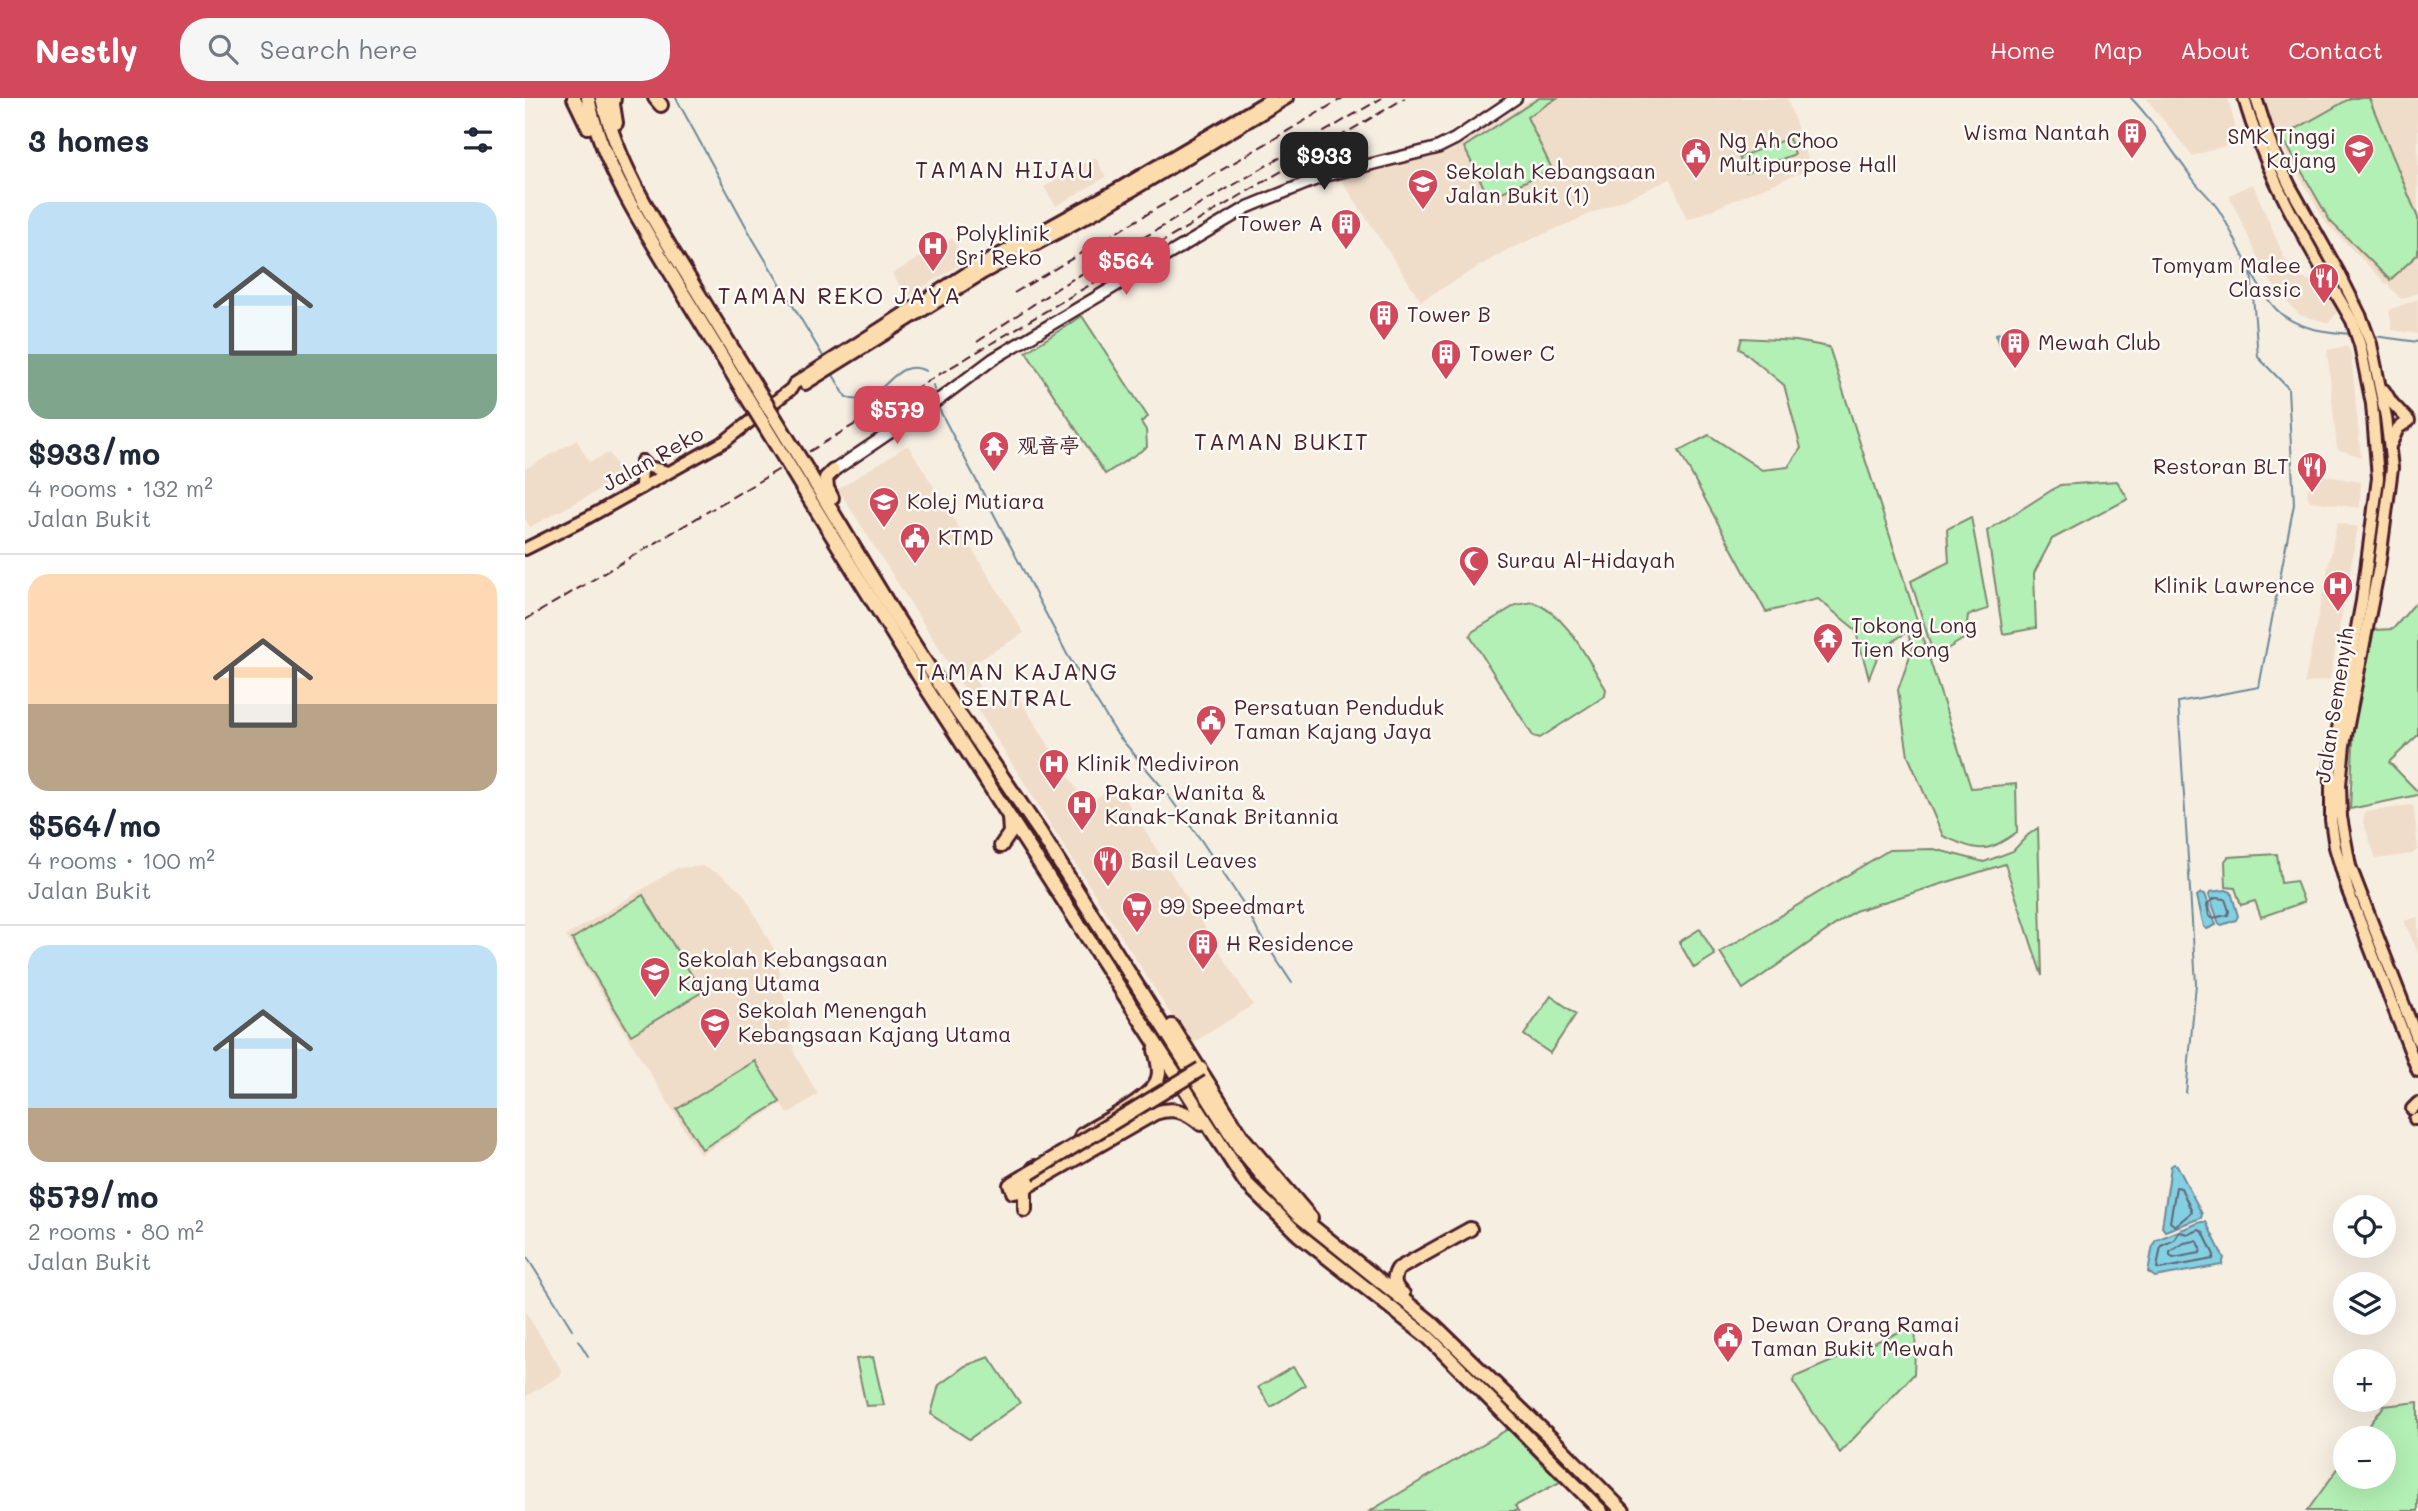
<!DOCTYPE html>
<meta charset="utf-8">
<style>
body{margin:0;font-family:Mali,"LXGW WenKai TC",sans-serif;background:#f6f6f7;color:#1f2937;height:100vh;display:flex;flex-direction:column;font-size:26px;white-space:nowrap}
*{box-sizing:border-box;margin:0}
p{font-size:23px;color:#747a83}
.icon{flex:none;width:38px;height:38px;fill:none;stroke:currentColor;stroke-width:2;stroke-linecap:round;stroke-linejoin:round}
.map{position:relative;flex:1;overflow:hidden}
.drawer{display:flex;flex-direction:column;background:#fff;width:525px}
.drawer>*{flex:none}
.tools{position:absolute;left:1808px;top:1097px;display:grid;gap:14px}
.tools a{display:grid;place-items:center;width:63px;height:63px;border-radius:50%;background:#fff;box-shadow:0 7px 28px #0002;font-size:35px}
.price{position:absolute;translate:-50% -60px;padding:0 16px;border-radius:14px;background:#d1495b;color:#fff;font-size:23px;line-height:46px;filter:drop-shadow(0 2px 4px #0008)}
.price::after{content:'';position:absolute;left:50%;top:42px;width:21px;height:16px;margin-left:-10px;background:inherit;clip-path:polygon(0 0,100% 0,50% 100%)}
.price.on{background:#222;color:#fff}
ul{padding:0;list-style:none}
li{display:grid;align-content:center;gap:14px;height:371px;padding:0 28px}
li+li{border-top:2px solid #e0e1e3}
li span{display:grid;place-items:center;height:217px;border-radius:21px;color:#555}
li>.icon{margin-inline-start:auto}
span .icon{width:126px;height:126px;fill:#fffc;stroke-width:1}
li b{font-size:30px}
h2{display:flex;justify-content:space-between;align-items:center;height:84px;padding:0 28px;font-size:30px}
header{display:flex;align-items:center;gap:42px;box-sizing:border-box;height:98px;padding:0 35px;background:#d1495b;color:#fff}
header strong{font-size:33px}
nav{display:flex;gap:38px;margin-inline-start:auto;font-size:24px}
.search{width:490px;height:63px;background:#f6f6f7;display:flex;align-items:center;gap:18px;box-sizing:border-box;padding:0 24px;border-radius:28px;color:#747a83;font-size:26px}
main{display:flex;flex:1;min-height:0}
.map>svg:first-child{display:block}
.built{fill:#f0ddc9}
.green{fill:#b3f0b5;stroke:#7e8870;stroke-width:2}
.water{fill:#83d0e2;stroke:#6c8999;stroke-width:2}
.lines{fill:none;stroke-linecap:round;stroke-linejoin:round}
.shore{stroke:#616674;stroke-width:2}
.stream{stroke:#6c8999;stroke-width:2}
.secondary-casing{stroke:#4a1f2b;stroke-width:15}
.primary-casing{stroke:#4a1f2b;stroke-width:16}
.motorway-casing{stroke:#4a1f2b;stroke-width:18}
.secondary{stroke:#fdfcf7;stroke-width:10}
.primary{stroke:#fcdcac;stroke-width:10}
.motorway{stroke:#fcdcac;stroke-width:12}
.rail{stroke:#4a1f2b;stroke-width:2;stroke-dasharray:10 5;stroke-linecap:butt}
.motorway-bridge-casing{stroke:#4a1f2b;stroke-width:18;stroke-linecap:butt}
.motorway-bridge{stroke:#fcdcac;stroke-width:12}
.labels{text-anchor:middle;stroke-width:5;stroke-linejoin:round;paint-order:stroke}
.poi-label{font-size:21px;fill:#4a1f2b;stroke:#fdfcf7;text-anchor:start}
.street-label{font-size:21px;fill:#4a1f2b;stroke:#fdfcf7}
.neighbourhood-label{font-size:23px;letter-spacing:2px;fill:#4a1f2b;stroke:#fdfcf7}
</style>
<header>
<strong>Nestly</strong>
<div class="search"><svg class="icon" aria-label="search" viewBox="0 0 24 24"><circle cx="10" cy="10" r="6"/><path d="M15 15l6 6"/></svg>Search here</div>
<nav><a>Home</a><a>Map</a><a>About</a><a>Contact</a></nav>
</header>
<main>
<section class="drawer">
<h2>3 homes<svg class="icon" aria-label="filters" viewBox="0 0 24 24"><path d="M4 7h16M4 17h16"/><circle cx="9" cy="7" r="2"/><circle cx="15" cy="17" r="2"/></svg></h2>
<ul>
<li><span style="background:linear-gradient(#bfe0f5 70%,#7fa58c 0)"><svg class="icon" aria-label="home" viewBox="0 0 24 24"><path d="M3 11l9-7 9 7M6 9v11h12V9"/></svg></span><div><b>$933/mo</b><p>4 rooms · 132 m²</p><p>Jalan Bukit</p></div></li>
<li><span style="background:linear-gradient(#ffd9b3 60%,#b9a48a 0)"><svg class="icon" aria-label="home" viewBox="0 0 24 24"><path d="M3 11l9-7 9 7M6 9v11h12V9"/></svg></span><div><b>$564/mo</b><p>4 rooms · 100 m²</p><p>Jalan Bukit</p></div></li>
<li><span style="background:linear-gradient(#bfe0f5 75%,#b9a48a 0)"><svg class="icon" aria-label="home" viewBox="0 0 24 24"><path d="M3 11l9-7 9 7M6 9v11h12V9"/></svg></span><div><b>$579/mo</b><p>2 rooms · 80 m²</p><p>Jalan Bukit</p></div></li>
</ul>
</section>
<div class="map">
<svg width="1893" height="1413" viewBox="0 0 1893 1413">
<rect width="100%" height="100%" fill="#f7eee2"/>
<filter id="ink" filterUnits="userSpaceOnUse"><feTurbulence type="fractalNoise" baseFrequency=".0143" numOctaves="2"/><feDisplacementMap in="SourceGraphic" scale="14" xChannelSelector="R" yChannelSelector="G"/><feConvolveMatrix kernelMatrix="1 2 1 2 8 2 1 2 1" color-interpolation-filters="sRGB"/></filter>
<g filter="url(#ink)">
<g class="built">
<path d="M 1008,0 L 1262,0 L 1286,70 L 1162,122 L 1146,81 L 982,152 L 896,203 L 815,80 L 924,54 Z"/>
<path d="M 1621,0 L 1703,0 L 1714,44 L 1667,58 Z"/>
<path d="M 1740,0 L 1893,0 L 1893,195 L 1876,201 L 1801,125 L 1747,31 Z"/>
<path d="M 570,59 L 581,79 L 531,108 L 519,89 Z"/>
<path d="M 1728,86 L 1765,173 L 1770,178 L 1800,187 L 1814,211 L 1804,225 L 1775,217 L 1754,196 L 1739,173 L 1704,97 Z"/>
<path d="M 427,140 L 441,163 L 382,199 L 367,176 Z"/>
<path d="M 1893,201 L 1893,236 L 1867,232 L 1864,212 Z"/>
<path d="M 1822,248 L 1826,255 L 1836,359 L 1812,351 L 1802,252 Z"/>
<path d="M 52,342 L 64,364 L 84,355 L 99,379 L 5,429 L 0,421 L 0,371 Z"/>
<path d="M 383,347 L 499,535 L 443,569 L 468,611 L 492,597 L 561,706 L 592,687 L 728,907 L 665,947 L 313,391 Z"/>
<path d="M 1786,375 L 1836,384 L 1835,410 L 1785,403 L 1782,396 Z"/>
<path d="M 1812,425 L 1833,429 L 1805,581 L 1779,586 Z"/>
<path d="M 1886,707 L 1889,710 L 1893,751 L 1888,756 L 1851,761 L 1838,724 L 1840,714 Z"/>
<path d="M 177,768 L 197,777 L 218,795 L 251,855 L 270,957 L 293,996 L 263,1016 L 256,1006 L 175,1057 L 41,838 L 152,770 Z"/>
<path d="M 1893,819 L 1893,855 L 1879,823 Z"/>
<path d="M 0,1213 L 37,1273 L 35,1278 L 0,1299 Z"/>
</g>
<g class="green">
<path d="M 1014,0 L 1032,0 L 1002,19 L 1027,71 L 964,100 L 939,49 Z"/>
<path d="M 1826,0 L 1844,0 L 1893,120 L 1893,156 L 1865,182 L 1805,123 L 1757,39 Z"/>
<path d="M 1264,40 L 1270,56 L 1221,75 L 1214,59 Z"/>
<path d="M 557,218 L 623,319 L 616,324 L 621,332 L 622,349 L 580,376 L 501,254 Z"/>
<path d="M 1217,240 L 1271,243 L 1304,249 L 1446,690 L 1491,686 L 1492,734 C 1460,757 1453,753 1418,738 L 1383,658 L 1373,592 L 1388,549 L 1382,534 L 1355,552 L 1344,580 L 1330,531 L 1293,501 L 1241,514 L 1154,353 L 1184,337 L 1237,372 L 1263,369 L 1276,350 L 1259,287 L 1214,250 Z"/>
<path d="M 1592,383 L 1603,401 L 1527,441 L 1509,475 L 1511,530 L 1478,536 L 1462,433 L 1535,387 Z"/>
<path d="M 1446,419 L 1463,511 L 1443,517 L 1440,540 L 1409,559 L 1386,483 L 1424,464 L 1422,431 Z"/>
<path d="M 1893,502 L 1893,637 L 1864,664 L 1893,694 L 1893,697 L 1825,711 L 1829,625 L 1849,532 L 1868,531 Z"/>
<path d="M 1008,504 C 1044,518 1061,560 1081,591 L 1080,598 L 1015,640 L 1008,638 L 945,538 L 947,534 L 991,507 Z"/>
<path d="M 1513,730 L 1517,878 L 1480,766 L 1330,813 L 1218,891 L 1195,854 L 1364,752 L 1409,751 L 1459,764 L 1488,753 L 1503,737 Z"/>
<path d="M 1752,756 L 1756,785 L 1771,783 L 1779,804 L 1736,819 L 1730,803 L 1716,807 L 1710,790 L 1701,789 L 1700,763 L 1703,759 Z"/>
<path d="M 118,797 L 177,894 L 106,937 L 47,841 Z"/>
<path d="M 1175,831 L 1190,857 L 1169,870 L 1154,844 Z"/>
<path d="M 1026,898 L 1051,916 L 1025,955 L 999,937 Z"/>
<path d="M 230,963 L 255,1004 L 177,1051 L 152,1011 Z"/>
<path d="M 1388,1228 L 1391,1231 L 1389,1276 L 1315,1355 L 1268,1284 L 1270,1279 Z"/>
<path d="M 348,1259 L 359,1307 L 341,1308 L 331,1261 Z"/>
<path d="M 464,1259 L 495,1305 L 444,1341 L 406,1316 L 414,1287 L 440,1268 Z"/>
<path d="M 768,1269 L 780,1287 L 746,1309 L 733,1289 Z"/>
<path d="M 1893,1304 L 1893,1413 L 1782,1413 L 1820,1361 L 1820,1379 L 1858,1379 L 1858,1340 L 1835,1340 L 1859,1308 Z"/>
<path d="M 983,1331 L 1035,1384 L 990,1408 L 993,1413 L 845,1413 Z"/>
</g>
<g class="water">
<path d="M 1494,228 L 1498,241 L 1476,249 L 1471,236 Z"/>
<path d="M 1701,792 L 1706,794 L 1713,818 L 1711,822 L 1697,827 L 1694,826 L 1684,796 L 1685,794 Z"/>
<path d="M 1676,795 L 1680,796 L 1691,827 L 1682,831 L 1679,829 L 1672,798 Z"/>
<path d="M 1649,1066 L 1652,1067 L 1677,1116 L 1676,1120 L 1640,1133 L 1637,1129 L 1646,1068 Z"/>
<path d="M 1676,1124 L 1681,1124 L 1699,1160 L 1697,1167 L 1630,1179 L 1623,1174 L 1628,1147 L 1631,1142 Z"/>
</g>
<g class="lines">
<g class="shore">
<path d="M 1690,800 L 1700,801 L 1704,813 L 1703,817 L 1687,820 L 1684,818 L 1682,806 Z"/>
<path d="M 1651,1089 L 1656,1090 L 1667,1114 L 1650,1128 L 1645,1124 Z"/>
<path d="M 1674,1132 L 1678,1134 L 1689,1157 L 1688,1161 L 1635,1171 L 1632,1170 L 1636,1148 L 1649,1142 L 1654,1134 L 1664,1136 Z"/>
<path d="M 1670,1143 L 1673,1144 L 1676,1150 L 1675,1155 L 1648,1160 L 1645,1158 L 1645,1154 L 1659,1145 Z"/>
</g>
<g class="stream">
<path d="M 151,0 L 228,141 L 298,258"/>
<path d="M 1606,0 C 1631,25 1649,57 1671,85 C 1679,95 1689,103 1695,114 C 1714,144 1727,185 1751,211 C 1770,231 1800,234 1826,236"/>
<path d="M 1849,238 L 1893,244"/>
<path d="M 307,275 L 321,299 C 357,315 366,255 401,273"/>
<path d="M 408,287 L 411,300"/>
<path d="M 413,309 L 543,558 L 592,636 L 636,688 L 676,742 L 722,811 L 733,834 L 767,885"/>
<path d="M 1661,995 L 1671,886 L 1653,604 L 1734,589 L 1769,406 L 1763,290 L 1733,259 L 1726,173"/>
<path d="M 0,1156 L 47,1231"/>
<path d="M 53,1242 L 63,1258"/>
</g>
<g class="secondary-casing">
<path id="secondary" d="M 308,373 L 416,300 L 468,261 L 723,109 L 799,78 L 912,50 L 930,41 L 991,0"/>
</g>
<g class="primary-casing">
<g id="primary">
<path d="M 1719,0 C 1741,79 1786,152 1827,223 L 1835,247 L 1847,306 L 1853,380 L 1837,503 L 1806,668 L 1806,722 L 1810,749 L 1823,793 L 1893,973"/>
<path d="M 1731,0 L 1747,50 L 1765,88 L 1814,175 L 1836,219 L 1846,246 L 1861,319 L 1867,370 L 1854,469 L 1819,647 L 1815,687 L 1816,719 L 1825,768 L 1893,943"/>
<path d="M 280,286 L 458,175 L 578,110 L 762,0"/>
<path d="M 1859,292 L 1867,305 L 1884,323 L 1873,330 L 1866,346"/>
<path d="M 117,363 L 124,369 L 143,374"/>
<path d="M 116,390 L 117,363"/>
<path d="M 0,451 L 62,420 L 200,343 L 266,291 L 269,286 L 448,171 L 598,88 L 747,0"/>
<path d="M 1887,1011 L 1893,1005"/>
<path d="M 1890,1021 L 1893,1021"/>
</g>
</g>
<g class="motorway-casing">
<g id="motorway">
<path d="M 49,0 L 63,29"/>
<path d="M 63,0 C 78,70 120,131 156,192"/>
<path d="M 77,0 C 93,68 131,126 167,185"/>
<path d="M 89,0 L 88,6 L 91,25"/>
<path d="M 130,0 L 136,7"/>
<path d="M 285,377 L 368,514 L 426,604 L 515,734 L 714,1049 L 749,1092 L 773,1117 L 906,1224 L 1035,1349 L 1098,1413"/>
<path d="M 274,384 L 402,591 L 720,1084 L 774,1137 L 904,1240 L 1076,1413"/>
<path d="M 307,400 L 302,390 L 301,380 L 308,373"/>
<path d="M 476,748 L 485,735 L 484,719"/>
<path d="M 647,928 L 718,1040 L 786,1120"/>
<path d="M 557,1037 C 575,1025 628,1000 633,980 C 636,971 632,961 630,952"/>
<path d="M 485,1087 L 505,1075 L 510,1069"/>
<path d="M 488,1094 L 494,1093 L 630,1015 C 649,1009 661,1013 676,1026"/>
<path d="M 500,1112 L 500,1089"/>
<path d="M 878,1196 C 869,1189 867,1181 873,1171 L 945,1131"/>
</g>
</g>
<use href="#secondary" class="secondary"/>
<use href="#primary" class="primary"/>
<use href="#motorway" class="motorway"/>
<g class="rail">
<path d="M 489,195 L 818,0"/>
<path d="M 452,244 L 536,188 L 857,0"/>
<path d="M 0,522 L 880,0"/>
</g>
<g class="motorway-bridge-casing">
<g id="motorway-bridge">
<path d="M 167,185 L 285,377"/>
<path d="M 156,192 L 274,384"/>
<path d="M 505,1075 L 676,971"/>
</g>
</g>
<use href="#motorway-bridge" class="motorway-bridge"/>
</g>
</g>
<defs>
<g id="building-pin" transform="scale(1.575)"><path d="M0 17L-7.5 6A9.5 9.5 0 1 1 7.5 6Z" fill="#d1495b" stroke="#fdfcf7"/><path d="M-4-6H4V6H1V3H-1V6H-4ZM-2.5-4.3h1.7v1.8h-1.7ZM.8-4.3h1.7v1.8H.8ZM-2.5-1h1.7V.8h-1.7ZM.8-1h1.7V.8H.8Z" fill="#fff"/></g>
<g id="school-pin" transform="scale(1.575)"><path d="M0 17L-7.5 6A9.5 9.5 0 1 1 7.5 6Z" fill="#d1495b" stroke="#fdfcf7"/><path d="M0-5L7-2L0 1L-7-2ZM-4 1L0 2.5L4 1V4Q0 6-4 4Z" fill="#fff"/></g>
<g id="civic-pin" transform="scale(1.575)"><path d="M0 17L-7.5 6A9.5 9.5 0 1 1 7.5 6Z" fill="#d1495b" stroke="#fdfcf7"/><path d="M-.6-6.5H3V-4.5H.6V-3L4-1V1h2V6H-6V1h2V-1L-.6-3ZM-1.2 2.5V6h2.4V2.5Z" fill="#fff"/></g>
<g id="hospital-pin" transform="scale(1.575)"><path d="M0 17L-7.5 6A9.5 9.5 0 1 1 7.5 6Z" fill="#d1495b" stroke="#fdfcf7"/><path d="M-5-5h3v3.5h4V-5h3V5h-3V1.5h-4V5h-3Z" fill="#fff"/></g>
<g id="restaurant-pin" transform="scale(1.575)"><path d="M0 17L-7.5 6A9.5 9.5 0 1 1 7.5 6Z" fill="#d1495b" stroke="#fdfcf7"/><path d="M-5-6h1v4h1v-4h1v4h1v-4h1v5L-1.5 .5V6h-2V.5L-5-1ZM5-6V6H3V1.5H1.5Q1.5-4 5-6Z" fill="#fff"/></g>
<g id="temple-pin" transform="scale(1.575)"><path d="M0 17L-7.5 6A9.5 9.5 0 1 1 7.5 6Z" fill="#d1495b" stroke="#fdfcf7"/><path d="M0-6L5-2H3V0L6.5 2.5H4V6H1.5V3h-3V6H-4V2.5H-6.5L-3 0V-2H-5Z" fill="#fff"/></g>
<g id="university-pin" transform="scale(1.575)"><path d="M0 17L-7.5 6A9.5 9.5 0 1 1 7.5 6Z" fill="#d1495b" stroke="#fdfcf7"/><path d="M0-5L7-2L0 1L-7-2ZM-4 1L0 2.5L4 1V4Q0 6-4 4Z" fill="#fff"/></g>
<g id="mosque-pin" transform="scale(1.575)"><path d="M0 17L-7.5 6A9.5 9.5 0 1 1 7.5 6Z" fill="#d1495b" stroke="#fdfcf7"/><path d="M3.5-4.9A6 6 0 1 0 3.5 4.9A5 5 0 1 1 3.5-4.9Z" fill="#fff"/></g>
<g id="supermarket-pin" transform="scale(1.575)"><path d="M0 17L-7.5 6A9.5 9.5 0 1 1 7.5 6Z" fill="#d1495b" stroke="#fdfcf7"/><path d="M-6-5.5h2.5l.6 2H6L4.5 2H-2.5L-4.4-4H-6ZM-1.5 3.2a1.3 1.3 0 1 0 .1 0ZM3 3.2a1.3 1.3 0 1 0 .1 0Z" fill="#fff"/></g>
</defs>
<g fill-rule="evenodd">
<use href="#building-pin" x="1607" y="35"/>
<use href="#school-pin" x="1834" y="51"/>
<use href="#civic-pin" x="1171" y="55"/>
<use href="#school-pin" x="898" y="86"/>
<use href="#building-pin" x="821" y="126"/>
<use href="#hospital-pin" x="408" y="148"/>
<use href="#restaurant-pin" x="1799" y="180"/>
<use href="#building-pin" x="859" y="217"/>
<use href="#building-pin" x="1490" y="245"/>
<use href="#building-pin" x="921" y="256"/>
<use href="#temple-pin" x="469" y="348"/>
<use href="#restaurant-pin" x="1787" y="369"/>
<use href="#university-pin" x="359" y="404"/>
<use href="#civic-pin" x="390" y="440"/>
<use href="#mosque-pin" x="949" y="463"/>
<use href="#hospital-pin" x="1813" y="488"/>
<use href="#temple-pin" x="1303" y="540"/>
<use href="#civic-pin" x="686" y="622"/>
<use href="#hospital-pin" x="529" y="666"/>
<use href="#hospital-pin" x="557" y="707"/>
<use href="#restaurant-pin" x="583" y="763"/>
<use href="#supermarket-pin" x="612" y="809"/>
<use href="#building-pin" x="678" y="846"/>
<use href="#school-pin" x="130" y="874"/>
<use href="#school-pin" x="190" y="925"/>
<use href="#civic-pin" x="1203" y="1239"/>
</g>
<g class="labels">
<g class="poi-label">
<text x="1584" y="42" text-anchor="end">Wisma Nantah</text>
<text x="1811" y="46" text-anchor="end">SMK Tinggi<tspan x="1811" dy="24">Kajang</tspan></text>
<text x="1194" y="50">Ng Ah Choo<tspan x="1194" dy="24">Multipurpose Hall</tspan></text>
<text x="921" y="81">Sekolah Kebangsaan<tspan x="921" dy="24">Jalan Bukit (1)</tspan></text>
<text x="798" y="133" text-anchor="end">Tower A</text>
<text x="431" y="143">Polyklinik<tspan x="431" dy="24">Sri Reko</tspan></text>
<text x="1776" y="175" text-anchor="end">Tomyam Malee<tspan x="1776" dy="24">Classic</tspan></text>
<text x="882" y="224">Tower B</text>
<text x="1513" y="252">Mewah Club</text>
<text x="944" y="263">Tower C</text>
<text x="492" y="355">观音亭</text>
<text x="1764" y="376" text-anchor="end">Restoran BLT</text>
<text x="382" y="411">Kolej Mutiara</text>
<text x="413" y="447">KTMD</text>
<text x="972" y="470">Surau Al-Hidayah</text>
<text x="1790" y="495" text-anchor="end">Klinik Lawrence</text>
<text x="1326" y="535">Tokong Long<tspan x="1326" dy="24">Tien Kong</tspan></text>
<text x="709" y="617">Persatuan Penduduk<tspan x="709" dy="24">Taman Kajang Jaya</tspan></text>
<text x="552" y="673">Klinik Mediviron</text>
<text x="580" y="702">Pakar Wanita &amp;<tspan x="580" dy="24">Kanak-Kanak Britannia</tspan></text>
<text x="606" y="770">Basil Leaves</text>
<text x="635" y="816">99 Speedmart</text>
<text x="701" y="853">H Residence</text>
<text x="153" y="869">Sekolah Kebangsaan<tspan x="153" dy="24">Kajang Utama</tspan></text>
<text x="213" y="920">Sekolah Menengah<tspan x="213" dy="24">Kebangsaan Kajang Utama</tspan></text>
<text x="1226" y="1234">Dewan Orang Ramai<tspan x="1226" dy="24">Taman Bukit Mewah</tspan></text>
</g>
<g class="street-label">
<text transform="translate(128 361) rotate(-29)" y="7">Jalan Reko</text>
<text transform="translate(1810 607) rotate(-81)" y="7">Jalan Semenyih</text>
</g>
<g class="neighbourhood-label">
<text x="480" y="80">TAMAN HIJAU</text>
<text x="315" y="206">TAMAN REKO JAYA</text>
<text x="757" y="352">TAMAN BUKIT</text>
<text x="492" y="582">TAMAN KAJANG<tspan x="492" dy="26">SENTRAL</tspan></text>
</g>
</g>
</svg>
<div class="tools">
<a><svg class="icon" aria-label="locate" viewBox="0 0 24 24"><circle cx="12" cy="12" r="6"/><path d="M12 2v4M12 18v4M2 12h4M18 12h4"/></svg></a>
<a><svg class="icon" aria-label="layers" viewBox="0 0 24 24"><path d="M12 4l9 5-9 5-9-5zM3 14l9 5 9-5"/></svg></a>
<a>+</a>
<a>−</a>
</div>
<b class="price on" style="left:799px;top:94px">$933</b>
<b class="price" style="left:601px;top:199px">$564</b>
<b class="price" style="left:372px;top:348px">$579</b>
</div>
</main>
